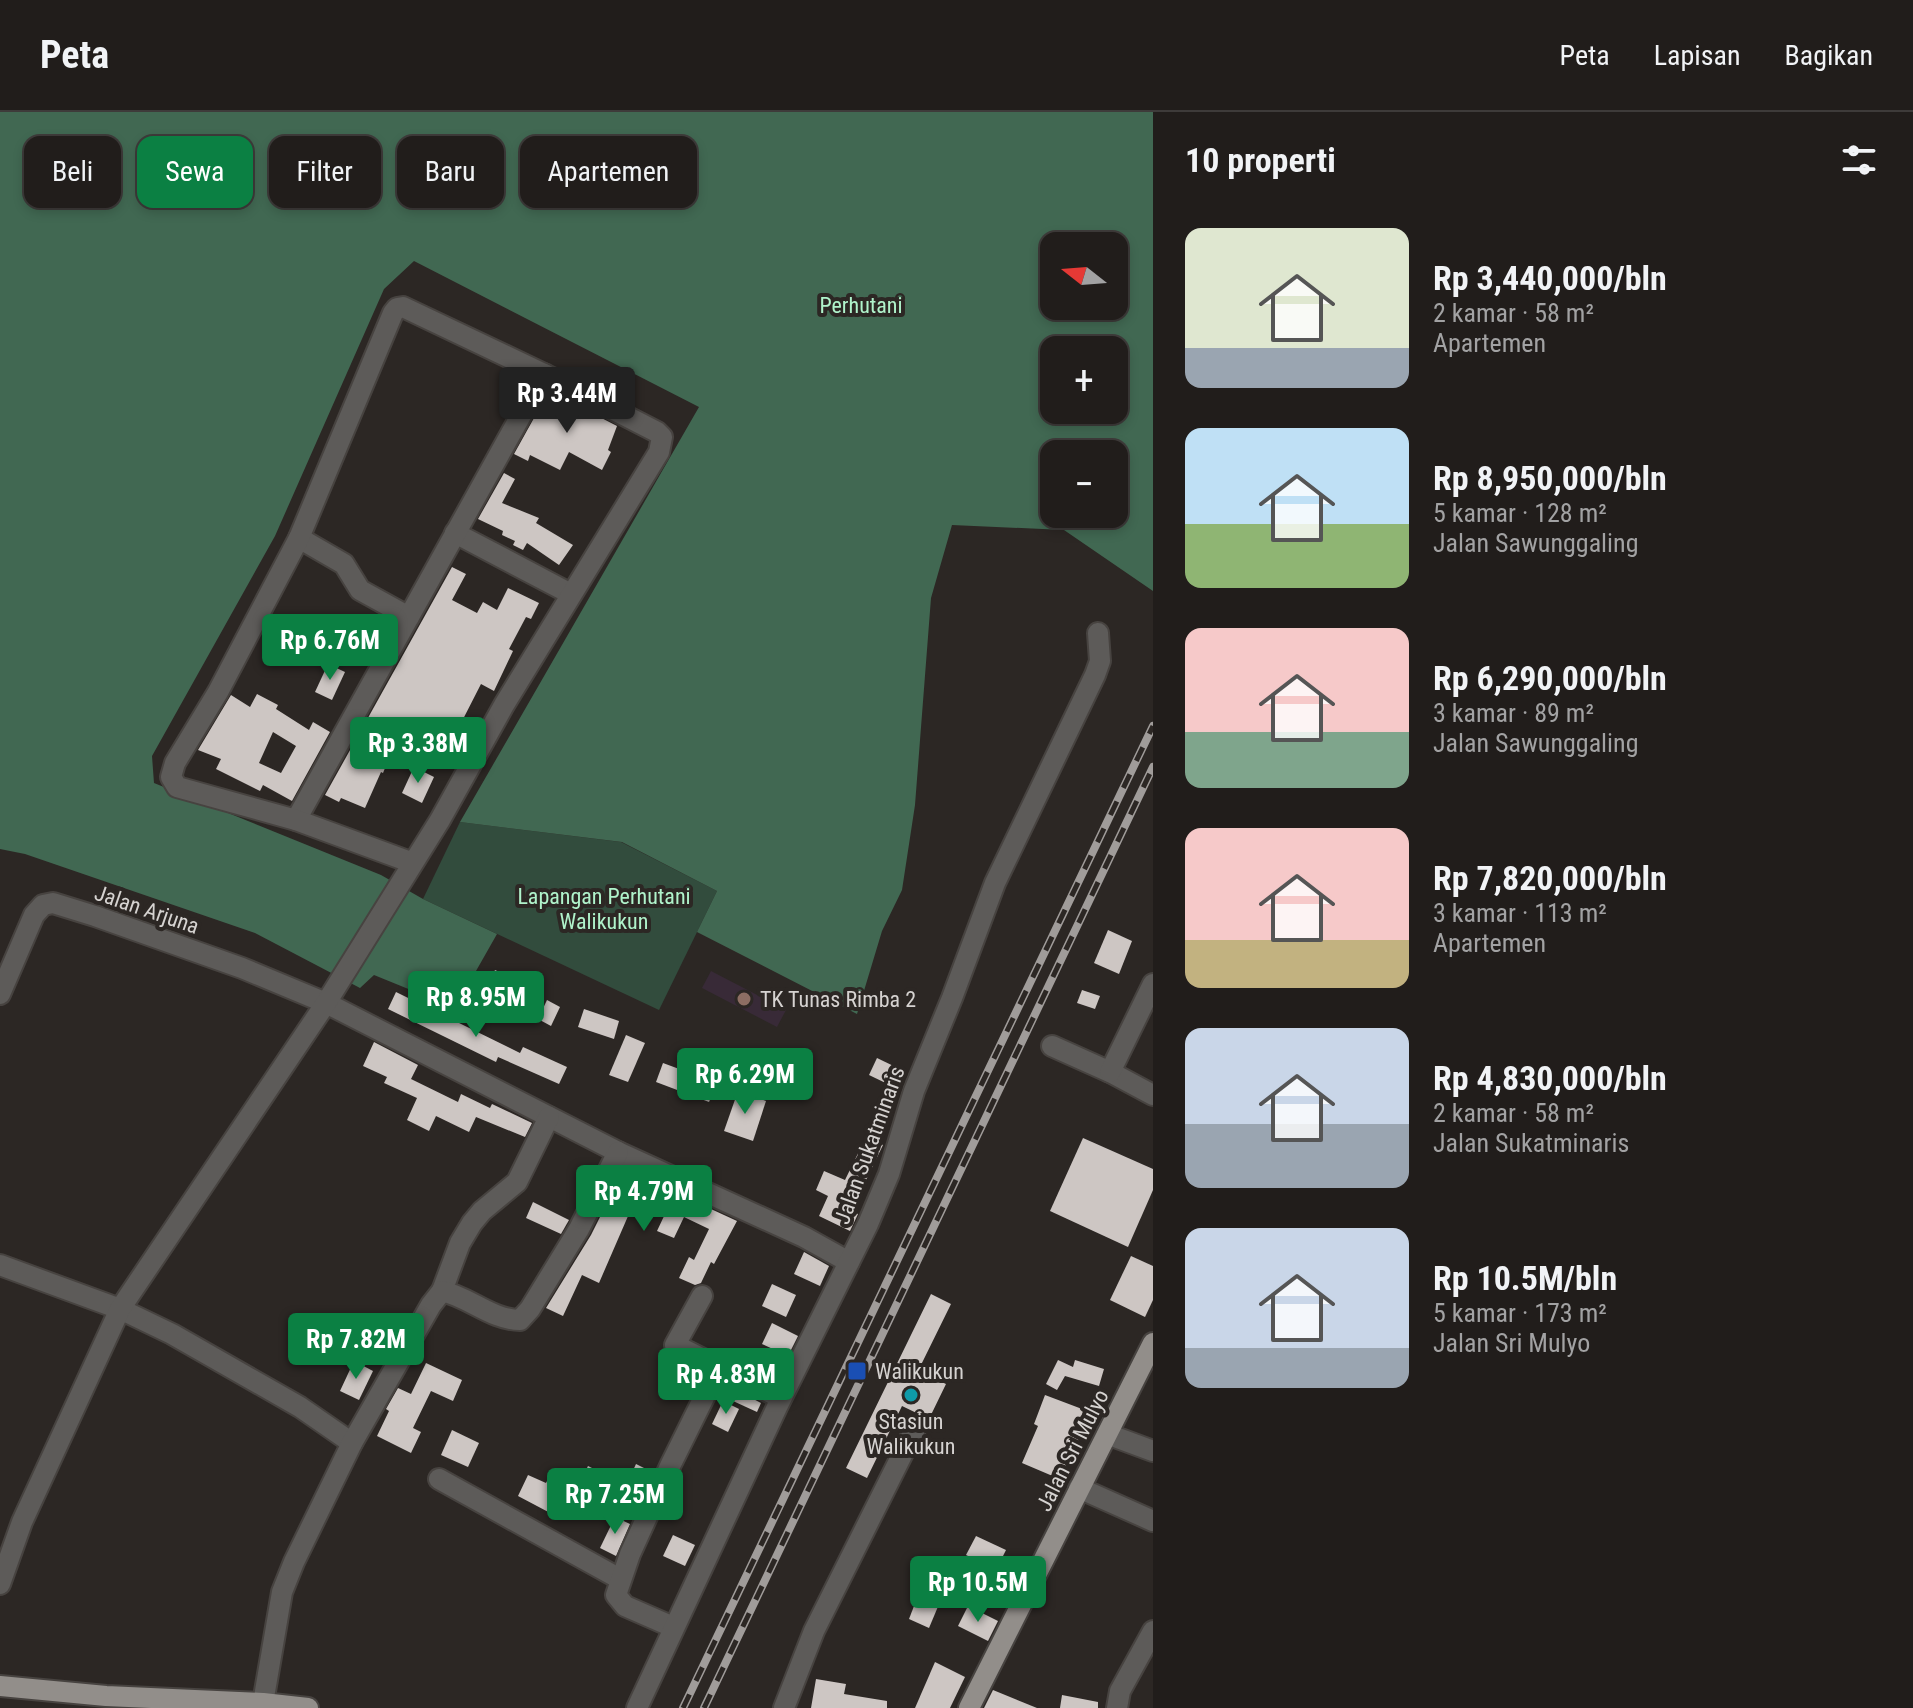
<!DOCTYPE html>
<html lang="id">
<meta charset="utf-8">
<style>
body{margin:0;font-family:"Roboto Condensed",sans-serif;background:#2d2a28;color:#f1f3f6;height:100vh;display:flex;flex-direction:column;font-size:30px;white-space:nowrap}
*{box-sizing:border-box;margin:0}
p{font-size:26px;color:#a2a2a3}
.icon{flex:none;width:44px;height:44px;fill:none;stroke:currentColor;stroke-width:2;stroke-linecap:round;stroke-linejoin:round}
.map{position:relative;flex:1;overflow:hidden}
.drawer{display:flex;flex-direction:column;background:#211d1b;width:760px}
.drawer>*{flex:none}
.top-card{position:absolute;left:24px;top:24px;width:760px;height:72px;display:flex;gap:16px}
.needle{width:52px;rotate:287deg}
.controls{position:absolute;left:1040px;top:120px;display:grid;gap:16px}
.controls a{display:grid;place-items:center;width:88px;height:88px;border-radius:16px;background:#211d1b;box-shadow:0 4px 12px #0003,0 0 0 2px #3e3b3a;font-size:40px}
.price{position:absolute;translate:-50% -68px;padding:0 18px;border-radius:8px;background:#0b8043;color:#fff;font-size:26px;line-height:52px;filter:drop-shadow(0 2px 4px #0008)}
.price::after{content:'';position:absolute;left:50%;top:48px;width:24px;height:18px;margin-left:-12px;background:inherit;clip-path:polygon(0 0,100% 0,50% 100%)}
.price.on{background:#222;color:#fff}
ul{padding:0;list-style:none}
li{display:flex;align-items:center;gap:24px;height:200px;padding:0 32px}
li span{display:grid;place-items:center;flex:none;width:224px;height:160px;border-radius:16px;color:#555}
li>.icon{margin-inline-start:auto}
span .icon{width:96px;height:96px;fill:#fffc;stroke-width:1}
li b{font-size:34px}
h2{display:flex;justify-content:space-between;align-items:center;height:96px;padding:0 32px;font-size:34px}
.pill{padding:0 28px;border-radius:16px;background:#211d1b;box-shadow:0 4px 12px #0003,0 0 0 2px #3e3b3a;font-size:28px;line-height:72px}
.pill.on{background:#0b8043;color:#fff}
header{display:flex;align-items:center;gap:48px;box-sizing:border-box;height:112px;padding:0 40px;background:#211d1b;border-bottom:2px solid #3e3b3a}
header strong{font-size:38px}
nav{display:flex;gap:44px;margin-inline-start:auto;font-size:28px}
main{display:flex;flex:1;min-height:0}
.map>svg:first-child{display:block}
.education{fill:#382a37}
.green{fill:#324c3d}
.forest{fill:#416852;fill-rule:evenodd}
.building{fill:#cdc6c3;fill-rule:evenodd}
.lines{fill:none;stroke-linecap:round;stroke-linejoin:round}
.minor-casing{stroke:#474340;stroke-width:24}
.major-casing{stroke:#474340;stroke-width:24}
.minor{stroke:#5d5b59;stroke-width:20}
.major{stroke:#928e8a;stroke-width:20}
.rail-casing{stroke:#a09c9a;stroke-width:8}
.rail{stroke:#2c2724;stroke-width:5;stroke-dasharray:15;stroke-linecap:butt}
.education-dot{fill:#8d6e63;stroke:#2c2724;stroke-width:3}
.transit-dot{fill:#1a4fb4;stroke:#2c2724;stroke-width:3}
.culture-dot{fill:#0f9aa8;stroke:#2c2724;stroke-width:3}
.labels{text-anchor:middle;stroke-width:8;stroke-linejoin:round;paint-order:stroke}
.park-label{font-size:22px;fill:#b0f3cb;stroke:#2c2724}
.street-label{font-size:22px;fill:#d6d3d1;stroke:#2c2724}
.poi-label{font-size:22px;fill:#d6d3d1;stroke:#2c2724;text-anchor:start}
</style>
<header>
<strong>Peta</strong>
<nav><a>Peta</a><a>Lapisan</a><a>Bagikan</a></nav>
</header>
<main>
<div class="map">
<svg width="1153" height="1596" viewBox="0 0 1153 1596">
<rect width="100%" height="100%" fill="#2c2724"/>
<path class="education" d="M 711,859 L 786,898 L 777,915 L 702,876 Z"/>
<path class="green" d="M 460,710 L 621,730 L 717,779 L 659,898 L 423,787 Z"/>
<path class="forest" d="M 0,0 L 1153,0 L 1153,479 L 1064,418 L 952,413 L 931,486 L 915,693 L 902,778 L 882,819 L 857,902 L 697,820 L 717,779 L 622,730 L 460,710 L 699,295 L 414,149 L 384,177 L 275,424 L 152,644 L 154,671 L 381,763 L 423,787 L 497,822 L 455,896 L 374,863 L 360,876 L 255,821 L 25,742 L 0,737 ZM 1054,134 L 1114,134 L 1114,194 L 1054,194 ZM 1054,238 L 1114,238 L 1114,298 L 1054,298 ZM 1054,342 L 1114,342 L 1114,402 L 1054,402 Z"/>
<g class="building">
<path d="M 549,279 L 617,314 L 608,338 L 611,340 L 602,358 L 569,340 L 560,358 L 530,343 L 528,349 L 514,342 Z"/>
<path d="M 504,361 L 515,367 L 502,391 L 539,406 L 536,411 L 573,433 L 559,453 L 527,431 L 523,438 L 513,433 L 515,429 L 502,423 L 503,419 L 478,407 Z"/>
<path d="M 452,455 L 466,462 L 452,488 L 477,501 L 483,490 L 497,498 L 508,476 L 539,491 L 531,507 L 526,505 L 509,537 L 513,539 L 494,579 L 481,572 L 458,617 L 469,624 L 459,642 L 431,626 L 429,629 L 407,618 L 404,624 L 399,622 L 383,661 L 381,660 L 365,696 L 341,686 L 339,690 L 325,683 Z"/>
<path d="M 328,552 L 345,560 L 332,588 L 315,580 Z"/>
<path d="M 257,582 L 278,593 L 276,597 L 309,618 L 313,610 L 330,620 L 292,689 L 263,673 L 260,679 L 216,657 L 221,647 L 198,638 L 231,583 L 250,595 ZM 273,620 L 296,634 L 281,661 L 259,651 Z"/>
<path d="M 414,655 L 434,665 L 422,691 L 402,681 Z"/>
<path d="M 1108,818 L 1132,829 L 1119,862 L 1094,851 Z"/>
<path d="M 495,858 L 517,868 L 504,898 L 482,888 Z"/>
<path d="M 1082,878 L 1100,884 L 1095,897 L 1077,891 Z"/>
<path d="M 396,880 L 520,941 L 523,935 L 567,955 L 559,972 L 498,945 L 496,950 L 388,897 Z"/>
<path d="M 547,888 L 560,895 L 551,914 L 538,907 Z"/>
<path d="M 584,897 L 619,909 L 614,927 L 578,915 Z"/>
<path d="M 626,923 L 645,931 L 628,970 L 609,963 Z"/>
<path d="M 374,930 L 418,953 L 411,967 L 458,990 L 461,982 L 490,996 L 492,992 L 532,1011 L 525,1025 L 476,1005 L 469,1020 L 436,1004 L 429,1019 L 407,1008 L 417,986 L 384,971 L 387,965 L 363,954 Z"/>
<path d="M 877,946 L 906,960 L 898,977 L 869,963 Z"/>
<path d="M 663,951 L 717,971 L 709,990 L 656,970 Z"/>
<path d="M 738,979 L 766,989 L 753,1029 L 724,1019 Z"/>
<path d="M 866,1025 L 883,1033 L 851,1099 L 858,1102 L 850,1119 L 819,1104 L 828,1084 L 816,1078 L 824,1059 L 845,1068 Z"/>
<path d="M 1083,1026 L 1153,1057 L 1153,1078 L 1128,1135 L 1050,1099 Z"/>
<path d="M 624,1057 L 737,1109 L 714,1152 L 711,1150 L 701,1171 L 695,1173 L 679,1166 L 689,1145 L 694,1148 L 709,1117 L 684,1105 L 674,1126 L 657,1119 L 665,1102 L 635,1088 L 599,1171 L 582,1163 L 563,1204 L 546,1196 L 591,1123 Z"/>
<path d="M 533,1090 L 569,1108 L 561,1122 L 526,1106 Z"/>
<path d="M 804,1140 L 829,1154 L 820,1174 L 794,1162 Z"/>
<path d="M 1131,1144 L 1153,1154 L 1153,1188 L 1145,1205 L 1110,1188 Z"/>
<path d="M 772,1172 L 796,1183 L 786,1205 L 762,1194 Z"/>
<path d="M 931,1182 L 951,1192 L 918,1259 L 946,1272 L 929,1307 L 902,1294 L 867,1366 L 846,1356 Z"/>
<path d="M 772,1211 L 798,1224 L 788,1244 L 762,1232 Z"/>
<path d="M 1058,1248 L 1073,1255 L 1075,1248 L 1104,1257 L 1099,1274 L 1065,1264 L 1057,1278 L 1046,1272 Z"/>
<path d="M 354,1249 L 373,1259 L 359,1288 L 340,1279 Z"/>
<path d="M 426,1251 L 462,1268 L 453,1289 L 431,1279 L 413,1316 L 421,1320 L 411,1341 L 377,1324 L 389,1299 L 386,1297 L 398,1276 L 411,1282 Z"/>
<path d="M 738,1279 L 761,1291 L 757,1300 L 733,1289 Z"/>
<path d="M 1045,1283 L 1090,1300 L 1062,1368 L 1022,1351 L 1038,1314 L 1034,1312 Z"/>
<path d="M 723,1289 L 739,1297 L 728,1320 L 712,1312 Z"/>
<path d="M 452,1318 L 479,1331 L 468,1355 L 441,1343 Z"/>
<path d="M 636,1352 L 652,1360 L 638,1390 L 622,1382 Z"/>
<path d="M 588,1354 L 614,1367 L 606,1383 L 580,1371 Z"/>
<path d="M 552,1359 L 571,1368 L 554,1403 L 518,1384 L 528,1363 L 546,1371 Z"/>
<path d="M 615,1405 L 630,1412 L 616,1444 L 600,1436 Z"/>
<path d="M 673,1423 L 695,1433 L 685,1454 L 663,1444 Z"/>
<path d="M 976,1424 L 1006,1438 L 996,1458 L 966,1443 Z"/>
<path d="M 921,1476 L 942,1485 L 929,1516 L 909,1507 Z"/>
<path d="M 968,1494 L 998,1509 L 988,1529 L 958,1514 Z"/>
<path d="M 935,1550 L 965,1565 L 950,1596 L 915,1596 Z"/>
<path d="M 816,1567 L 846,1572 L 844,1582 L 887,1589 L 887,1596 L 811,1596 Z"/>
<path d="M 993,1578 L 1037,1596 L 984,1596 Z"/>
<path d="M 1062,1583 L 1098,1590 L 1098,1596 L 1060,1596 Z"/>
</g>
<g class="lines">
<g class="minor-casing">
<g id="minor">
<path d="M 455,421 L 571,482"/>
<path d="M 299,426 L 344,452 L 360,478 L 409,505"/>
<path d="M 296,708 L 544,262"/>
<path d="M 0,882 L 34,803 L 43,793 L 53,791 L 95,804 L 242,856 L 326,891 L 618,1040 L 804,1125 L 849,1150"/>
<path d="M 1052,934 L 1110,960 L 1153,983"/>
<path d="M 1110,960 L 1153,872"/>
<path d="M 0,1153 L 120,1197 L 172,1222 L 300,1295 L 352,1331"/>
<path d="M 442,1179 L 460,1131 L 472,1111 L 482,1099 L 517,1070 L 549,1005"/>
<path d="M 702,1184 L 675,1233 L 781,1286"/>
<path d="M 1107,1322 L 1153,1339"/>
<path d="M 439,1367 L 620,1467"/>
<path d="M 1079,1376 L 1153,1409"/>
<path d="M 0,1472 L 22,1410 L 120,1197 L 326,891 L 440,708 L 504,593 L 659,340 L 662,325 L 657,320 L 544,262 L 403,195 L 397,196 L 393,201 L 299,426 L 218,580 L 175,651 L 171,665 L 177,675 L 296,708 L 413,751"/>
<path d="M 673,1515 L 625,1494 L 616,1483 L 630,1442 L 671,1352 L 719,1255"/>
<path d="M 263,1591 L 282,1480 L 294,1450 L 352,1331 L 431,1193 L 442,1179 C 469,1185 492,1208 520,1208 L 530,1197 L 579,1117 L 618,1040"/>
<path d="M 637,1596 L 777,1295 L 868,1112 L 889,1062 L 914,979 L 952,886 L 995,771 L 1095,563 L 1100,549 L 1098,521"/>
<path d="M 784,1596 L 814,1519 L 916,1315"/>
<path d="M 1117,1596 L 1120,1579 L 1153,1519"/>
</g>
</g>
<g class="major-casing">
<g id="major">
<path d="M 0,1574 L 106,1584 L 263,1591 L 308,1596"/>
<path d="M 969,1596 L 1153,1231"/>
</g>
</g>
<use href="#minor" class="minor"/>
<use href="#major" class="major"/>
<g class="rail-casing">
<g id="rail">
<path d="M 683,1596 L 1153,614"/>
<path d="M 704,1596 L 1153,655"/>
</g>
</g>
<use href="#rail" class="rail"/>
</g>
<circle class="education-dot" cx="744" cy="887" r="8"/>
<rect class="transit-dot" x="847" y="1249" width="20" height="20" rx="4"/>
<circle class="culture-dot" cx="911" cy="1283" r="8"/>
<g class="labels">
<g class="park-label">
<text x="861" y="201">Perhutani</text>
<text x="604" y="792">Lapangan Perhutani<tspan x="604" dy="25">Walikukun</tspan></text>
</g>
<g class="street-label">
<text transform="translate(147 797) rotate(19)" y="8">Jalan Arjuna</text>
<text transform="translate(869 1033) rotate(-70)" y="8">Jalan Sukatminaris</text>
<text transform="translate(1072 1338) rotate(-63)" y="8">Jalan Sri Mulyo</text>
</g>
<g class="poi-label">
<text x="760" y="895">TK Tunas Rimba 2</text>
<text x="875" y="1267">Walikukun</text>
<text x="911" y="1317" text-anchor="middle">Stasiun<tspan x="911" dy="25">Walikukun</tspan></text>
</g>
</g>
</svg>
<div class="controls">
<a><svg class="needle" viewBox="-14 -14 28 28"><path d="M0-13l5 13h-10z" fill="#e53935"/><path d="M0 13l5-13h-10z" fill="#a2a2a3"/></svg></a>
<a>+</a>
<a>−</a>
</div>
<b class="price on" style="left:567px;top:323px">Rp 3.44M</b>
<b class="price" style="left:330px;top:570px">Rp 6.76M</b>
<b class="price" style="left:418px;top:673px">Rp 3.38M</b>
<b class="price" style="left:476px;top:927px">Rp 8.95M</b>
<b class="price" style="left:745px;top:1004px">Rp 6.29M</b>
<b class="price" style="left:644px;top:1121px">Rp 4.79M</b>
<b class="price" style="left:356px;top:1269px">Rp 7.82M</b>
<b class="price" style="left:726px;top:1304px">Rp 4.83M</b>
<b class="price" style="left:615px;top:1424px">Rp 7.25M</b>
<b class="price" style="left:978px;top:1512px">Rp 10.5M</b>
<div class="top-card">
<a class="pill">Beli</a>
<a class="pill on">Sewa</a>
<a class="pill">Filter</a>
<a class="pill">Baru</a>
<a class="pill">Apartemen</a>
</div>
</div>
<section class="drawer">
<h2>10 properti<svg class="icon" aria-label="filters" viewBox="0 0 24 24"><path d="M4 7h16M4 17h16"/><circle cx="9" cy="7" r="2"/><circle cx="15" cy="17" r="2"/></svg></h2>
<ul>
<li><span style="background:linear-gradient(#dfe7d0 75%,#9aa5b1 0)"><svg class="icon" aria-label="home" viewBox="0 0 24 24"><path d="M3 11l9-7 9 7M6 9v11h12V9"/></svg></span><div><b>Rp 3,440,000/bln</b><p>2 kamar · 58 m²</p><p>Apartemen</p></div></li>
<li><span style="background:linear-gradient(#bfe0f5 60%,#8fb573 0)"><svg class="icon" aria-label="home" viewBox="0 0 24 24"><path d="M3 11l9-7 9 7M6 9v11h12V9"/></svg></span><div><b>Rp 8,950,000/bln</b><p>5 kamar · 128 m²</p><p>Jalan Sawunggaling</p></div></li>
<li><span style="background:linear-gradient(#f6c9c9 65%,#7fa58c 0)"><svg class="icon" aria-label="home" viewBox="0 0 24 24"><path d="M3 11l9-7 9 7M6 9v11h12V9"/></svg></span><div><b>Rp 6,290,000/bln</b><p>3 kamar · 89 m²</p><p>Jalan Sawunggaling</p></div></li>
<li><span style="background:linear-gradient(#f6c9c9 70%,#c2b280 0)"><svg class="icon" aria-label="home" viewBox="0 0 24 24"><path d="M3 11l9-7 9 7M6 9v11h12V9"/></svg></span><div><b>Rp 7,820,000/bln</b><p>3 kamar · 113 m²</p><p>Apartemen</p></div></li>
<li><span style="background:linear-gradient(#c9d6e8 60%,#9aa5b1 0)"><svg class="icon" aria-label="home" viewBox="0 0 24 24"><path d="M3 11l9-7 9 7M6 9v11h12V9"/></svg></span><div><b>Rp 4,830,000/bln</b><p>2 kamar · 58 m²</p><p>Jalan Sukatminaris</p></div></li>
<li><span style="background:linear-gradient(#c9d6e8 75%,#9aa5b1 0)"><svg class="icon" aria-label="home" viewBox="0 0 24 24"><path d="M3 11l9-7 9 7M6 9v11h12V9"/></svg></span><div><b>Rp 10.5M/bln</b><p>5 kamar · 173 m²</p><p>Jalan Sri Mulyo</p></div></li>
</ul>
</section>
</main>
